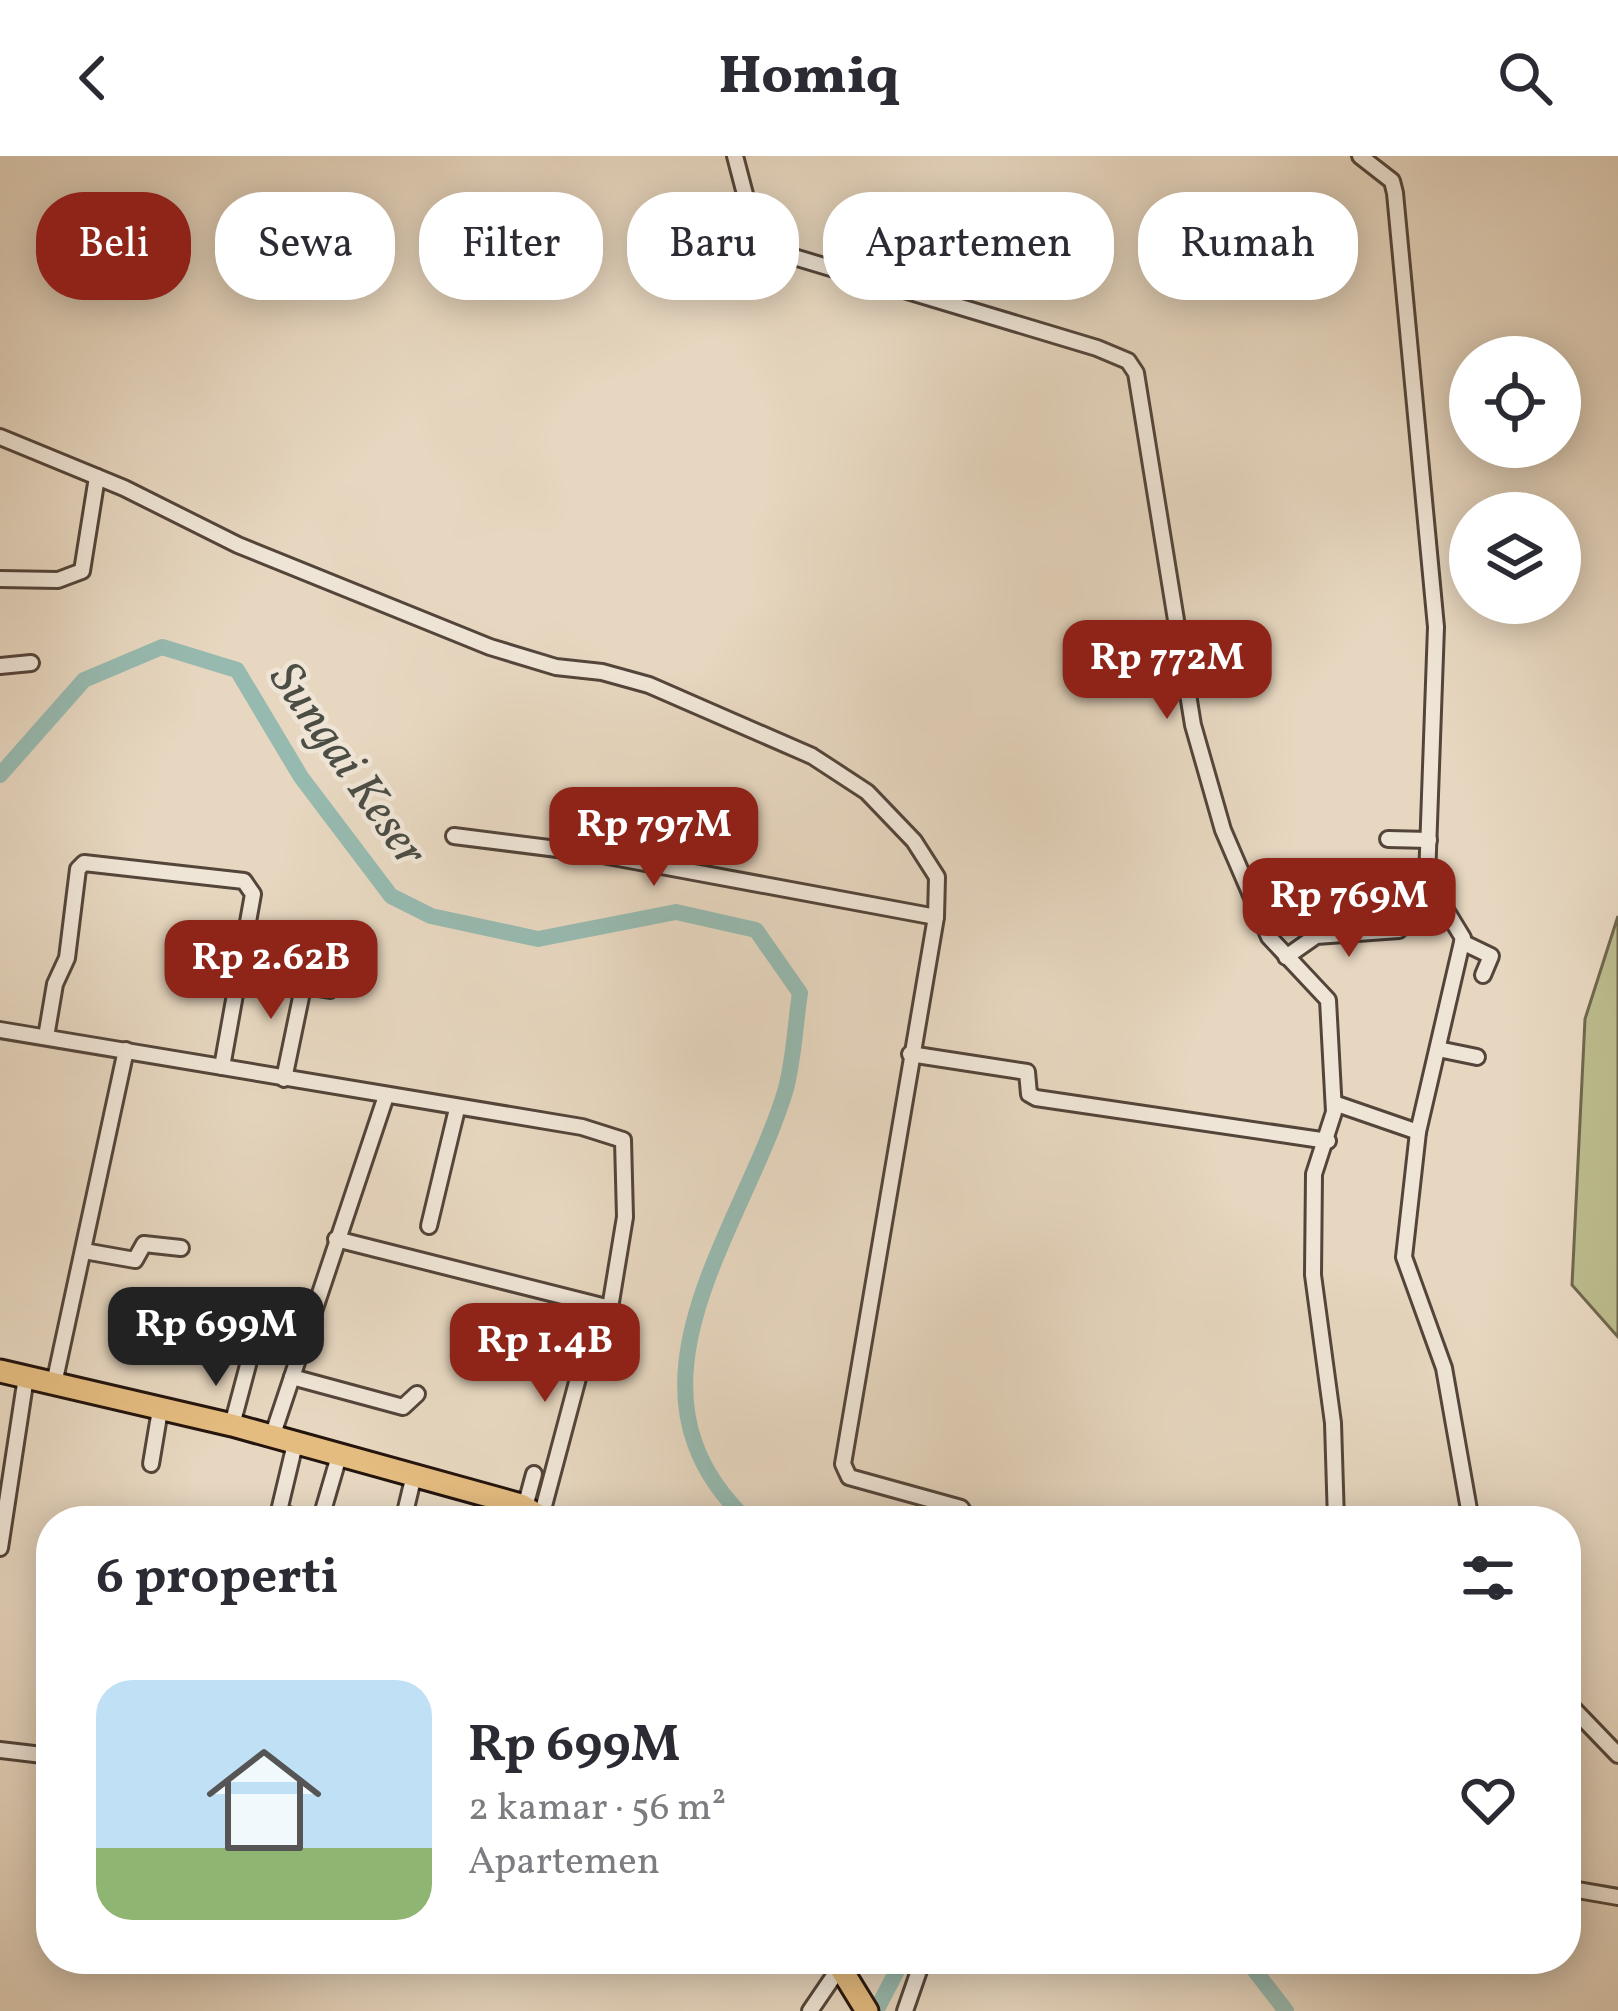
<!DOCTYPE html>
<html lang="id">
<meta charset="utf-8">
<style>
body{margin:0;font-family:Vollkorn,serif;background:#f7f7f7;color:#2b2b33;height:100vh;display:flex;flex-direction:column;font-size:45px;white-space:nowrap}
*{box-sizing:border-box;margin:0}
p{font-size:39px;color:#7c7c81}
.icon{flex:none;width:66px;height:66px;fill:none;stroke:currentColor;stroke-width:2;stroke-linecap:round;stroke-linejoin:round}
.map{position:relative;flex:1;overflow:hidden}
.details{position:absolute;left:36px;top:1350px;width:1545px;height:468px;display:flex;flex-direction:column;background:#fff;border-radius:48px;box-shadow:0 6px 30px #0003}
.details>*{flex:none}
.top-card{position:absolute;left:36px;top:36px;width:1548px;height:108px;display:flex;gap:24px}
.buttons{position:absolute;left:1449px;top:180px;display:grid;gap:24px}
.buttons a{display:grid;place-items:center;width:132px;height:132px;border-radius:50%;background:#fff;box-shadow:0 6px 30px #0003;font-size:60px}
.price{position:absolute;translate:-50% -102px;padding:0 27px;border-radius:24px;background:#8f2418;color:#fff;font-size:39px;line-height:78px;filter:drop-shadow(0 3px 6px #0008)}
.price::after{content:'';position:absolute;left:50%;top:72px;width:36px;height:27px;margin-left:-18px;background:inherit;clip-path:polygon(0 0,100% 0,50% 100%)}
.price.active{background:#222;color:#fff}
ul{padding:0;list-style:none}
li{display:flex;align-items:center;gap:36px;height:300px;padding:0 60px}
li span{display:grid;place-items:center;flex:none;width:336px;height:240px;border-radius:36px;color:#555}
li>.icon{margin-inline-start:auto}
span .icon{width:144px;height:144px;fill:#fffc;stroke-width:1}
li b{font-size:51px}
h2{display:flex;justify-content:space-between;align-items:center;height:144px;padding:0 60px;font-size:51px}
.tag{padding:0 42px;border-radius:48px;background:#fff;box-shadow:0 6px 30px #0003;font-size:42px;line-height:108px}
.tag.active{background:#8f2418;color:#fff}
header{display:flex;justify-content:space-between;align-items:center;height:156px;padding:0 60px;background:#fff;font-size:54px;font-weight:800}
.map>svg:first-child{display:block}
.green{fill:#bcbc8e;stroke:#70684e;stroke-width:3}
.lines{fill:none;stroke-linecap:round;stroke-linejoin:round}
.river{stroke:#97bab0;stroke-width:16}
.minor-casing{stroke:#54453a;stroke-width:20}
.highway-casing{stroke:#23140d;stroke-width:27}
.minor{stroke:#efe5d6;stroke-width:14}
.highway{stroke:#e4bc80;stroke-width:21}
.labels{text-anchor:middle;stroke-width:9;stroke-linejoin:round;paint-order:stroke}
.water-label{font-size:48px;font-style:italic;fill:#4c4e46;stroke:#efe5d6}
</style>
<header><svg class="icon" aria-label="back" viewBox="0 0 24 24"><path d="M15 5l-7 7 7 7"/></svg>Homiq<svg class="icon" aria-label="search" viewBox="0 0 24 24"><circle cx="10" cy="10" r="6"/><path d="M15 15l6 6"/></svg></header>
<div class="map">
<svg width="1618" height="1855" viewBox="0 0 1618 1855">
<rect width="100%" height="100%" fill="#e7d7c0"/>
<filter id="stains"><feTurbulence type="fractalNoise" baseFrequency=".00167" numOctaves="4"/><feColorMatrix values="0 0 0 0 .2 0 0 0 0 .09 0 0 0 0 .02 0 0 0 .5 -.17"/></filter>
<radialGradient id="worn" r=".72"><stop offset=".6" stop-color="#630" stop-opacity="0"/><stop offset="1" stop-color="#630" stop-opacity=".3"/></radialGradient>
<path class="green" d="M 1618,760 L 1618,1181 L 1572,1129 L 1585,863 Z"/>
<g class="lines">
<g class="river">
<path d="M 0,619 L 84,524 L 162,491 L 237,514 L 301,621 L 391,740 L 431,760 L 538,783 L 676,756 L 756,774 L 800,837 C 795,869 794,905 785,936 C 741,1078 607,1233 748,1365"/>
<path d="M 1246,1803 L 1286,1855"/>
<path d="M 876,1855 L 903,1803"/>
</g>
<g class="minor-casing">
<g id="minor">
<path d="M 735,0 L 757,84 L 764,92 L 1097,192 L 1128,205 L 1136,217 L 1193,569 L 1223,674 L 1269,781 L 1328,844 L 1334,956 L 1314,1018 L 1313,1119 L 1333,1267 L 1336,1365"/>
<path d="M 1360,0 L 1392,25 L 1395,37 L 1436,471 L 1427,723 L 1463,782 L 1418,976 L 1404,1101 L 1444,1212 L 1471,1365"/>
<path d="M 0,281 L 124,332 L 238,389 L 490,491 L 556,511 L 602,516 L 649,529 L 812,600 L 867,636 L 914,685 L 937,721 L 936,761 L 843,1308 L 849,1321 L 961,1352 L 969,1365"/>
<path d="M 0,423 L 58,424 L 82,415 L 97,321"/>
<path d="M 0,510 L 31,507"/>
<path d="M 454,680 L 597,698 L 936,761"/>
<path d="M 1388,683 L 1429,684"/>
<path d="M 1462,786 L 1491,800 L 1483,819"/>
<path d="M 1286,801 L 1316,780 L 1399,774"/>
<path d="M 238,819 L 330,834"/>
<path d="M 0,874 L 582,971 L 623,984 L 625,1061 L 610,1152 L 336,1083"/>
<path d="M 46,881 L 55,828 L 67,802 L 78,713 L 84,707 L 244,725 L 253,738 L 222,911"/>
<path d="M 1438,893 L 1477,901"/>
<path d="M 910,898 L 1027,916 L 1029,938 L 1036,942 L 1328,985"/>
<path d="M 284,923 L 306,817"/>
<path d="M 1334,947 L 1418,976"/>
<path d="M 429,1070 L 457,953"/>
<path d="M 84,1095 L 135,1104 L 144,1088 L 181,1092"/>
<path d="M 292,1221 L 403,1251 L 417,1238"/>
<path d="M 54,1228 L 126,894"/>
<path d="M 232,1269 L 248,1209"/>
<path d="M 272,1281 L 386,940"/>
<path d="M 295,1288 L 279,1355 L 303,1365"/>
<path d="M 151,1308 L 160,1254"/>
<path d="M 525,1351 L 534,1318"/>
<path d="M 541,1361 L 597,1151"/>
<path d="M 320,1365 L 339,1300"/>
<path d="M 403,1365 L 414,1319"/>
<path d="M 0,1392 L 26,1221"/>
<path d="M 1566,1545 L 1618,1599"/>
<path d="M 0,1594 L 51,1600"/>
<path d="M 1566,1732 L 1618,1741"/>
<path d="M 810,1855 L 840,1811"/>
<path d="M 905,1855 L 923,1803"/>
</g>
</g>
<g class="highway-casing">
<g id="highway">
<path d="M 0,1215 L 232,1269 L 521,1349 L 547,1365"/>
<path d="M 835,1803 L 867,1855"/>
</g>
</g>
<use href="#minor" class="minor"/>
<use href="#highway" class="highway"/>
</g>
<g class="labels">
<g class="water-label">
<text transform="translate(350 607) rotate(55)" y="17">Sungai Keser</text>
</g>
</g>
<rect width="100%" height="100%" filter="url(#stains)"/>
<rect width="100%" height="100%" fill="url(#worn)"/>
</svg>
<div class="buttons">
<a><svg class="icon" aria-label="locate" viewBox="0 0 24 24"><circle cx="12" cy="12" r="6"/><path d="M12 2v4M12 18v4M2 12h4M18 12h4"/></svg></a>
<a><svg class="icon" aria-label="layers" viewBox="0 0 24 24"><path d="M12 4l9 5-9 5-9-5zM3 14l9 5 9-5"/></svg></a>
</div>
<b class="price" style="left:1167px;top:566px">Rp 772M</b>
<b class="price" style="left:654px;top:733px">Rp 797M</b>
<b class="price" style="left:1349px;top:804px">Rp 769M</b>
<b class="price" style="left:271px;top:866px">Rp 2.62B</b>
<b class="price active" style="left:216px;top:1233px">Rp 699M</b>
<b class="price" style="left:545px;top:1249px">Rp 1.4B</b>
<div class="top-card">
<a class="tag active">Beli</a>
<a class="tag">Sewa</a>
<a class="tag">Filter</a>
<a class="tag">Baru</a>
<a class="tag">Apartemen</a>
<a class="tag">Rumah</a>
</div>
<section class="details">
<h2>6 properti<svg class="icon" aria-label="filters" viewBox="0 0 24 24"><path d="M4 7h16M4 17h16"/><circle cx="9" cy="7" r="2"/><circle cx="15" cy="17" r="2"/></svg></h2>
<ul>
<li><span style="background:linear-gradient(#bfe0f5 70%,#8fb573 0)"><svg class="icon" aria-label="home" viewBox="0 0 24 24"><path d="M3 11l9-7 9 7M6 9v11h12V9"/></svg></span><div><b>Rp 699M</b><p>2 kamar · 56 m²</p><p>Apartemen</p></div><svg class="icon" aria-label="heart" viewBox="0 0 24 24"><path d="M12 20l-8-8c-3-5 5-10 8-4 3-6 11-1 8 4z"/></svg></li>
</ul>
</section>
</div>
